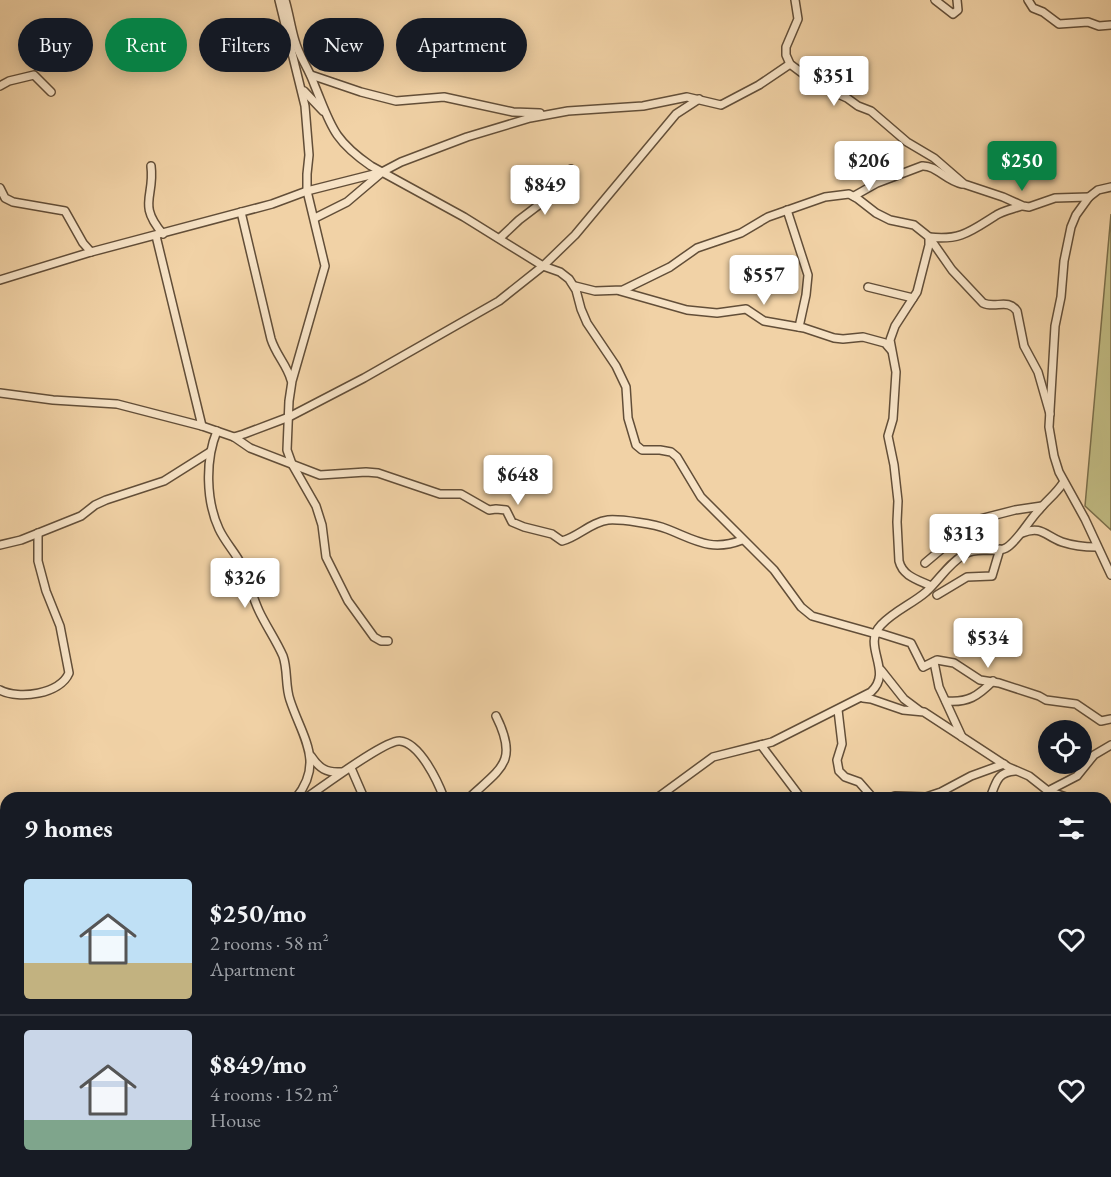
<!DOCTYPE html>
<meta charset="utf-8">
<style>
body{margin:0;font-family:"EB Garamond",serif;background:#242831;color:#f1f3f6;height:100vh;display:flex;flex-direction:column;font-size:22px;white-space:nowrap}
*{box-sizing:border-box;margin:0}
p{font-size:20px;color:#9ea1a6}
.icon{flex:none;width:33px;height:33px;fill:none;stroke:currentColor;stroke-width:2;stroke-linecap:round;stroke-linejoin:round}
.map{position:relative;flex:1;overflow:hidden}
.sheet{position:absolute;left:0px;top:792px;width:1112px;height:386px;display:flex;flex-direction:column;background:#171b24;border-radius:18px 18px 0 0;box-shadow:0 3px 15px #0003}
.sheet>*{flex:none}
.hud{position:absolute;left:18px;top:18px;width:600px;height:54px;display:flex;gap:12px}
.buttons{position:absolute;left:1038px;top:720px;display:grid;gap:12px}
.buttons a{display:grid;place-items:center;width:54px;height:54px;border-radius:50%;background:#171b24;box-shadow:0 3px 15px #0003;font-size:30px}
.price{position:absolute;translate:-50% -51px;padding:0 14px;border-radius:6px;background:#fff;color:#222;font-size:20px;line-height:39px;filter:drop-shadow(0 2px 3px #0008)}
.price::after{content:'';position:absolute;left:50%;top:36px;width:18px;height:14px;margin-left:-9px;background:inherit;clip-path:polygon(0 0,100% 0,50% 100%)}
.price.current{background:#0b8043;color:#fff}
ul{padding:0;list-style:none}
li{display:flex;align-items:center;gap:18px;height:150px;padding:0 24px}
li+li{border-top:2px solid #363941}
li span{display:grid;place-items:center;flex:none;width:168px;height:120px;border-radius:6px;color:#555}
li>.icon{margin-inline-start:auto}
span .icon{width:72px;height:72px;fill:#fffc;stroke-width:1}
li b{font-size:26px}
h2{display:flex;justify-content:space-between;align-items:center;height:72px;padding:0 24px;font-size:26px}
.tag{padding:0 21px;border-radius:27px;background:#171b24;box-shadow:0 3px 15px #0003;font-size:21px;line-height:54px}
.tag.current{background:#0b8043;color:#fff}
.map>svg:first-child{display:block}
.green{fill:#c0ba82;stroke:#7a6e4a;stroke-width:1.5}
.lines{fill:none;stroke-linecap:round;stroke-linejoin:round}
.minor-casing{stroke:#624e38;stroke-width:10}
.minor{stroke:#f6e2c5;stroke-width:7}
</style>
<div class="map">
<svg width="1111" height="1177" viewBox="0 0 1111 1177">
<rect width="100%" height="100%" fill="#f1d2a6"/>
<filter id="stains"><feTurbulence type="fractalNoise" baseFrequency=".00333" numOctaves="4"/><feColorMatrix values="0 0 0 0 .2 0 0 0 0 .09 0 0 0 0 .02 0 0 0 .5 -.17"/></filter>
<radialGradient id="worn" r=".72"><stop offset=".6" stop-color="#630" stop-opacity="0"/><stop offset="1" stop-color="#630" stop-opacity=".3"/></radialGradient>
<path class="green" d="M 1111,214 L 1111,530 L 1085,506 Z"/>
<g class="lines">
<g class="minor-casing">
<g id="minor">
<path d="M 279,0 L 305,106 L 309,155 L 307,174 L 307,191 L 325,266 L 292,381 L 289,401 L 287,450 L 292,464 L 316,506 L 322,525 L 326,557 L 348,601 L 374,637 L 381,641 L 388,641"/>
<path d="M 285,0 C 289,13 291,28 295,41 C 299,56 309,69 314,84 C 331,125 332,139 371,166 L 464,217 L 543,266 L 560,272 L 569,279 L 576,290 L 581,309 L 587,323 L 616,366 L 626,387 L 628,418 L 636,445 L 642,450 L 660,450 L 671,452 L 677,457 L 701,497 L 774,570 L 801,607 L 812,616 L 876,634"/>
<path d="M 795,0 L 798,19 L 786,47 L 786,55 L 790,64 L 818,85 L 847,98 L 858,106 L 871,111 L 907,142 L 934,158 L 964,184 L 1003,197 L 1023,206 L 1029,207 L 1055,198 L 1089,197"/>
<path d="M 935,0 L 953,14 L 958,10 L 957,0"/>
<path d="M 1028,0 L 1033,8 L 1043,12 L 1059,24 L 1088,22 L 1099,26 L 1111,25"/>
<path d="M 311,75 L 361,92 L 396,101 L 444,97 L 513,112 L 540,113"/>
<path d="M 0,86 L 9,81 L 34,75 L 51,92"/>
<path d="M 826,89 L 830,72 L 837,62"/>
<path d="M 304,91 L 323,111"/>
<path d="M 151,166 C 155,197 137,204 163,234"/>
<path d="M 1111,187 L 1098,190 L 1089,197 L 1076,215 L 1071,227 L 1064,261 L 1061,297 L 1055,326 L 1049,427 L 1054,456 L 1059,472 L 1085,519 L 1111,575"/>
<path d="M 0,188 L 5,198 L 13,202 L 65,211 L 83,243 L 91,252"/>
<path d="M 854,196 L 877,183 L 922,166 C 936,165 946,181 962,184"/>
<path d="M 787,210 L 808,275 L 806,295 L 799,327"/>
<path d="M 241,212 L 271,339 C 276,355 287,365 291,380"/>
<path d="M 315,218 L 347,202 L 380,174"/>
<path d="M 156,236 L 202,426"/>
<path d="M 500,238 L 519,220 L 540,204 L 571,169"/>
<path d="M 0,280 L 91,252 L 272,204 L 307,191 L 382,172 L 401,162 L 467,137 L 530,118 L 568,111 L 643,106 L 687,97 L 721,105 L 759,85 L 790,64"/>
<path d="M 575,286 L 595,291 L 623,290 L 670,267 L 697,248 L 741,233 L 768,217 L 825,197 L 849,194 L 858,199 L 876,213 L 890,220 L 914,225 L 929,237 L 952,270 L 983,303 C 995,309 1008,298 1017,311 L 1024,346 L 1038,372 L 1050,414"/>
<path d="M 868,287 L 913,298"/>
<path d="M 620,291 L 687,310 L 717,313 L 746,309 L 764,321 L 804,328 L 834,338 L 843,339 L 863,337 L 885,343 L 891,350"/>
<path d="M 0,393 L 53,400 L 117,404 L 202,426 L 234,437 L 250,448 L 320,475 L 366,472 L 378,473 L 440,494 L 461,494 L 489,510 L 496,509 L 506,510 L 512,522 L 524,527 L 552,534 L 562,541 C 578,537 591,522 608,520 C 621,519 655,524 667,529 C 695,540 711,552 742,540"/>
<path d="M 217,431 C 205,460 206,501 219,529 C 225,542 235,552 241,564 C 248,579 252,596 259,611 C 266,626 276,640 283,656 C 288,670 285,686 290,700 C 302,737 325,762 296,798"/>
<path d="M 234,437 L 244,434 L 289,417 L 364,378 L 499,301 L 543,266 L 575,235 L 676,114 L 699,99"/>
<path d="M 1022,533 C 1042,525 1045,536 1062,542 C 1074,546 1084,547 1096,547"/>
<path d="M 0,545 L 21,540 L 81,516 L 95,505 L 106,500 L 164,481 L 210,452"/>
<path d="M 925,563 L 976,520 L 1015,510 L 1042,506"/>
<path d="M 931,586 C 919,580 903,577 899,561 L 897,522 L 898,501 L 894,465 L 888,436 L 893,419 L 896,372 L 890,340 L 895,326 L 917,292 L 929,245 L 929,237 C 960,241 971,231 995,216 C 1002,211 1013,209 1021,206"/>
<path d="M 937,595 L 967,577 L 992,576 L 1000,549"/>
<path d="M 876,632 L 911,643 L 923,667 L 937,660 L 954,663 L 980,680 L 999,683 L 1039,696 L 1046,700 L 1076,704 L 1101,721 L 1111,719"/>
<path d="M 934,662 L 939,687 L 962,737"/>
<path d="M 881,670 L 904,699 L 920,711"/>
<path d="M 0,690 C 19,700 60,694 69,673 L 60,626 L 46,591 L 38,561 L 38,533"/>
<path d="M 863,698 L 871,699 L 903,710 L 924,712 L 1008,767 L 1029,776 L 1048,791 L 1069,798"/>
<path d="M 946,701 C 968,703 978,696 993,681"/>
<path d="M 838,710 L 842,744 L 837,760 L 839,771 L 845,777 L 859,782 L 873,798"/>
<path d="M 761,745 L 801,798"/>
<path d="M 311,756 C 319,768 326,773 341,772"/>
<path d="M 351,768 L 364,798"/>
<path d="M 1048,791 L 1077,776 L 1094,755 L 1111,745"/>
<path d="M 306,798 C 321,788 386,739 400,741 C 420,743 438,782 444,798"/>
<path d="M 469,798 C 501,768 519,762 496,716"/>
<path d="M 657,798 L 713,757 L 772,742 L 871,692 C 894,671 861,646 881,625 C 894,611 912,604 926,592 C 939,580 949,563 965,554 C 977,546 994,554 1006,548 C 1018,541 1029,520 1039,510 C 1048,499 1055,495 1063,483"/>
<path d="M 889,798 L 895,796 L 926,797 L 941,792 L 971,776 L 1004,764"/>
<path d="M 990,798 C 996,783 997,772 1015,771"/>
<path d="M 1106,814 L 1111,816"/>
<path d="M 0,819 L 6,817"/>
<path d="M 0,947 L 6,940"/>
<path d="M 1,1050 L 6,1059"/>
<path d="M 1106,1082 L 1111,1077"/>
<path d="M 0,1163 L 6,1155"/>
<path d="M 367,1172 L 372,1177"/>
<path d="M 458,1172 L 473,1177"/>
<path d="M 598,1172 L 602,1177"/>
<path d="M 0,1176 L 5,1177"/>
<path d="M 81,1177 L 82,1172"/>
<path d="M 217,1177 L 224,1172"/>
<path d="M 330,1177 L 333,1172"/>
<path d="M 437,1177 L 443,1172"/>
<path d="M 640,1177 L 644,1172"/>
<path d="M 1051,1177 L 1055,1172"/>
</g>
</g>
<use href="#minor" class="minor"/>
</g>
<rect width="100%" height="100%" filter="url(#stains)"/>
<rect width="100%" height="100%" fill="url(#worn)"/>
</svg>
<div class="buttons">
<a><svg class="icon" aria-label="locate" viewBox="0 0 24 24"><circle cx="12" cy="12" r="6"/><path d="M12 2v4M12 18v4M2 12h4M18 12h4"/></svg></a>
</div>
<b class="price" style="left:834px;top:107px">$351</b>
<b class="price" style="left:869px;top:192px">$206</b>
<b class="price current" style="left:1022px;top:192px">$250</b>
<b class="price" style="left:545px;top:216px">$849</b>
<b class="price" style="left:764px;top:306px">$557</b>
<b class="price" style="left:518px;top:506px">$648</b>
<b class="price" style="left:964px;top:565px">$313</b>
<b class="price" style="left:245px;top:609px">$326</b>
<b class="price" style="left:988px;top:669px">$534</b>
<div class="hud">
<a class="tag">Buy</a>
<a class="tag current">Rent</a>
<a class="tag">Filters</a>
<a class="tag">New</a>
<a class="tag">Apartment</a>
</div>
<section class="sheet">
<h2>9 homes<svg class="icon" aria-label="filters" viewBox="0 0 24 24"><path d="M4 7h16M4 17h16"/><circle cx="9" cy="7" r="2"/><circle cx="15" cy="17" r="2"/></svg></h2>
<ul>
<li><span style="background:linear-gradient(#bfe0f5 70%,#c2b280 0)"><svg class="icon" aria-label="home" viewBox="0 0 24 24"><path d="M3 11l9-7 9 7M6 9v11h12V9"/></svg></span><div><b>$250/mo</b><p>2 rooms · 58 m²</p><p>Apartment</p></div><svg class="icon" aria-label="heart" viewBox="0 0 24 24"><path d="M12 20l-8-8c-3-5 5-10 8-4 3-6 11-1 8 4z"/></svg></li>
<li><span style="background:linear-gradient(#c9d6e8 75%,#7fa58c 0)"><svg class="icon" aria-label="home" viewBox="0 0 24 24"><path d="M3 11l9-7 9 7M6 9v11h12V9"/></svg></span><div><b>$849/mo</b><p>4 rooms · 152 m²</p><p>House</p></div><svg class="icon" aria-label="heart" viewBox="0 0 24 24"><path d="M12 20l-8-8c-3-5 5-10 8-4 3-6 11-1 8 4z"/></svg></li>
</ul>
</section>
</div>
